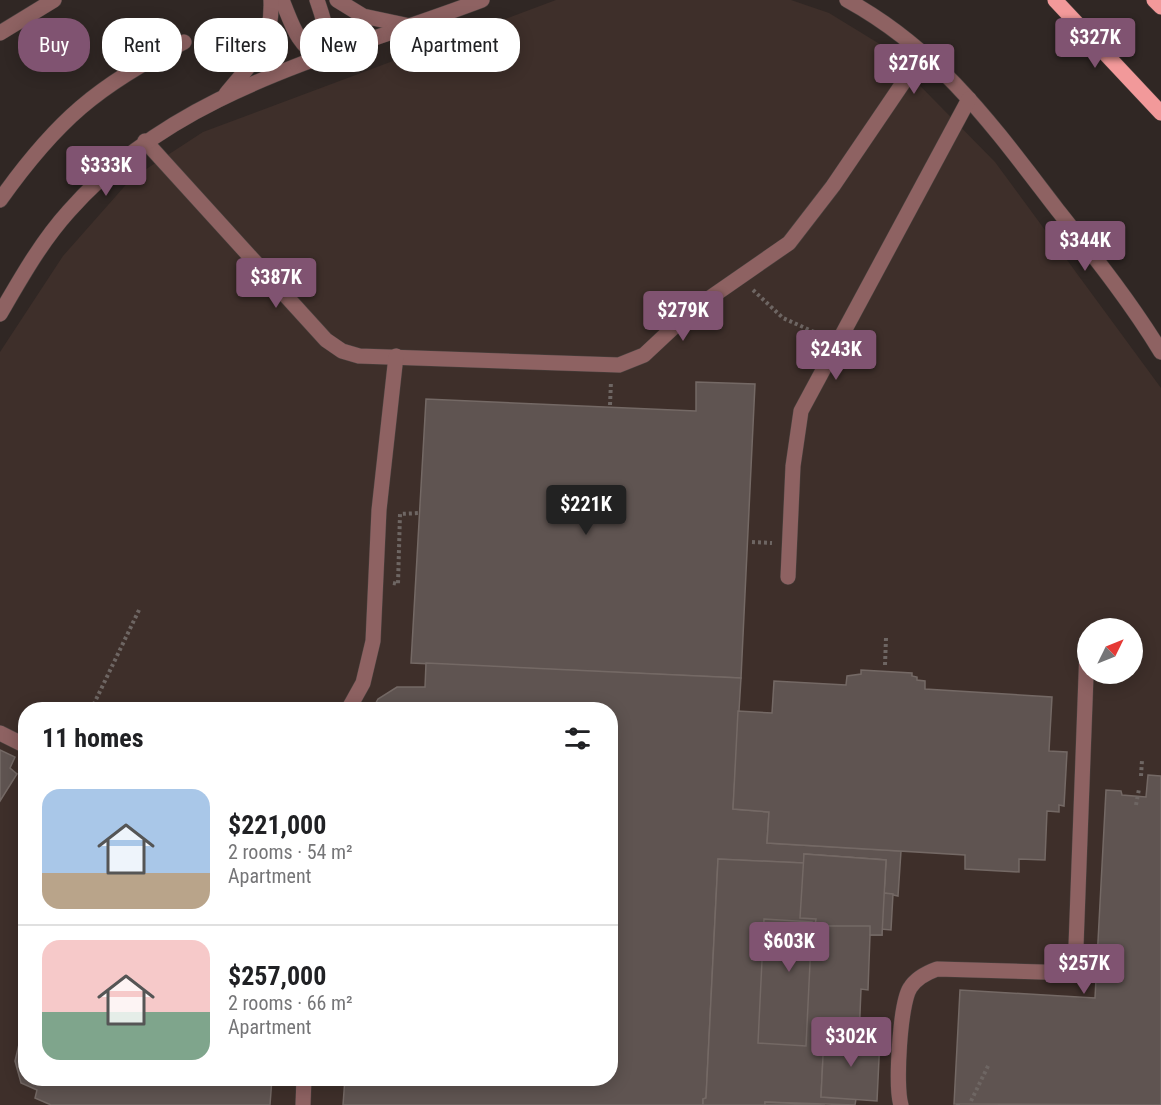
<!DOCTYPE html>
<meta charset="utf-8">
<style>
body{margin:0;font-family:"Roboto Condensed",sans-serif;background:#f2f2f2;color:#202124;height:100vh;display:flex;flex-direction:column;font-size:22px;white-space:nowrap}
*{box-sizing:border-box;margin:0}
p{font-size:20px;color:#757577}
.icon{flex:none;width:33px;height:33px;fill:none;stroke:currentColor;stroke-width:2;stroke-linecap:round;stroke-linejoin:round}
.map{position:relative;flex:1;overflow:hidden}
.side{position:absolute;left:18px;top:702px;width:600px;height:384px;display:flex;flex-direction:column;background:#fff;border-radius:24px;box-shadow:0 3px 15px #0003}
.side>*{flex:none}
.guide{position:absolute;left:18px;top:18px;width:600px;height:54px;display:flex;gap:12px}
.needle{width:39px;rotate:47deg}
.buttons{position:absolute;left:1077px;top:618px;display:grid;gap:12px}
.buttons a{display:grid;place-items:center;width:66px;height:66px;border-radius:50%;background:#fff;box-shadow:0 3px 15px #0003;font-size:30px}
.price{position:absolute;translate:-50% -51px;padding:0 14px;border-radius:6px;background:#805371;color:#fff;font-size:20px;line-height:39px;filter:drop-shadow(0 2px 3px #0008)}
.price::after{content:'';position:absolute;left:50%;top:36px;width:18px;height:14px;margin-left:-9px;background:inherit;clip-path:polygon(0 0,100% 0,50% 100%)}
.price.on{background:#222;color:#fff}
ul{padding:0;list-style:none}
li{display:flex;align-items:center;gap:18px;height:150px;padding:0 24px}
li+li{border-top:2px solid #e0e0e0}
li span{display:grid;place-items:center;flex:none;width:168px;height:120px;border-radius:18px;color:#555}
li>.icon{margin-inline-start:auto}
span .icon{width:72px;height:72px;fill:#fffc;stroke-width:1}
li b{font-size:26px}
h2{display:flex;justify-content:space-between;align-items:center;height:72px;padding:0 24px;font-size:26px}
.chip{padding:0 21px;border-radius:24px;background:#fff;box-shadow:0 3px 15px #0003;font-size:21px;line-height:54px}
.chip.on{background:#805371;color:#fff}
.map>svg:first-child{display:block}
.built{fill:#3e2f2a;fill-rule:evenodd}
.building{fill:#5f5451;stroke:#746965;stroke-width:1.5}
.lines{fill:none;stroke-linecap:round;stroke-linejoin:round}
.minor-casing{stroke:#4b4340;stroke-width:16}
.major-casing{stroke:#4b4340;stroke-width:16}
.path{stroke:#6e6663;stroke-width:4;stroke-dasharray:3 3;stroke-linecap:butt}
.minor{stroke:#8e6262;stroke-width:15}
.major{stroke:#f2999a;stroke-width:15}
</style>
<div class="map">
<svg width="1161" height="1105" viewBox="0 0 1161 1105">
<rect width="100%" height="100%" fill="#302724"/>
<path class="built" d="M 556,0 L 791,0 L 829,13 L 878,43 L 995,162 L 1161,388 L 1161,1105 L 0,1105 L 0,352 L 63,256 L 131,179 L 203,132 ZM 1088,628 L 1132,628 L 1132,674 L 1088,674 ZM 26,710 L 610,710 L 610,1078 L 26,1078 Z"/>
<g class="building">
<path d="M 696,382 L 755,384 L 741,678 L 411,663 L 426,399 L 696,411 Z"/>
<path d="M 426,663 L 741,678 L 733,809 L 769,812 L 767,843 L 901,851 L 898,896 L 884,893 L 886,860 L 804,854 L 804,863 L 718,859 L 706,1098 L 703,1099 L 703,1105 L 343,1105 L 345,1078 L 610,1078 L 610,710 L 372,710 L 378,699 L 397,687 L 425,687 Z"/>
<path d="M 861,670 L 912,673 L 912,676 L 917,677 L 917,680 L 925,681 L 925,689 L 1052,697 L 1049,751 L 1067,752 L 1064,806 L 1059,805 L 1059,812 L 1047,811 L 1045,860 L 1019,859 L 1019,872 L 965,869 L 965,855 L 767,843 L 769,812 L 733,809 L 738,711 L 772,713 L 774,681 L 846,685 L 847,676 L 861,674 Z"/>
<path d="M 0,750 L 15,757 L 10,768 L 17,774 L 0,801 Z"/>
<path d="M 1148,775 L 1161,776 L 1161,1105 L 954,1104 L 960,990 L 1095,998 L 1106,790 L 1121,791 L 1122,795 L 1146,797 Z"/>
<path d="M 804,854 L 886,860 L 884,893 L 893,894 L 891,930 L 881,929 L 882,935 L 870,935 L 868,990 L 861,989 L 859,1038 L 824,1036 L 821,1097 L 856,1099 L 855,1105 L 765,1102 L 765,1105 L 703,1105 L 703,1099 L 706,1098 L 718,859 L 804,863 Z"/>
<path d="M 804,854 L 886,860 L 882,935 L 870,935 L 870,926 L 815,926 L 816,919 L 800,918 Z"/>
<path d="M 764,919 L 812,922 L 806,1046 L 758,1043 Z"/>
<path d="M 26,1015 L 26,1078 L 272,1078 L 270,1105 L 51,1105 L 35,1098 L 37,1090 L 21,1083 L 15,1061 Z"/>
<path d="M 824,1036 L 880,1038 L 877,1101 L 821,1097 Z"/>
<path d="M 765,1102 L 825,1105 L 765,1105 Z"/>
</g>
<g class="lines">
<g class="minor-casing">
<g id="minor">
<path d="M 282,0 C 292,24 297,45 321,58"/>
<path d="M 317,0 C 324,21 331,37 321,58"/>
<path d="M 337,0 L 363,16 L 410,26"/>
<path d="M 847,0 C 940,51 993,126 1056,208 C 1093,255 1130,301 1161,352"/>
<path d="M 0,33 L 54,0"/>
<path d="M 226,94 C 253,61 273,44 271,0"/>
<path d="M 145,141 L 326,340 L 342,351 L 359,356 L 619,365 L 644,355 L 691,311 L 789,243 L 833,186 L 924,52"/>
<path d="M 0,200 C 56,121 98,85 184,42"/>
<path d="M 0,314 C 21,278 41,242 69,211 C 177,88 335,56 482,0"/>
<path d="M 788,577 L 793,466 L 801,411 L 969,99"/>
<path d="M 348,710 L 363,683 L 373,641 L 379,510 L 396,356"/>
<path d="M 0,733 L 26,746"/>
<path d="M 303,1105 L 304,1078"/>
<path d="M 901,1105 C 895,1087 900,1003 910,988 C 916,978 926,973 937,969 L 1075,973 L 1087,649"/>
</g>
</g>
<g class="major-casing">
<g id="major">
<path d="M 1055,0 L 1161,113"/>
<path d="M 1154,0 L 1161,7"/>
</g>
</g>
<g class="path">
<path d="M 753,290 L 783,318 L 823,336"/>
<path d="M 610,405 L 611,381"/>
<path d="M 752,542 L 772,543"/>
<path d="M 393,583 L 398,584 L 400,514 L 420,513"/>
<path d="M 885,665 L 886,638"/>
<path d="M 91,710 L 139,610"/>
<path d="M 1141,776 L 1142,760"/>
<path d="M 1136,805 L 1139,789"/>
<path d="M 971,1101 L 989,1064"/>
<path d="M 958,1105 L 958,1104"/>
</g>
<use href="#minor" class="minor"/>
<use href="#major" class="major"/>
</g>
</svg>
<div class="buttons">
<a><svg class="needle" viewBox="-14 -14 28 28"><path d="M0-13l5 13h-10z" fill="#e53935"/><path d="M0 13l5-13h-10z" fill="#757577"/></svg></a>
</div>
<b class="price" style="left:1095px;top:69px">$327K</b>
<b class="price" style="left:914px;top:95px">$276K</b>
<b class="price" style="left:106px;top:197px">$333K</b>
<b class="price" style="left:1085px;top:272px">$344K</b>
<b class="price" style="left:276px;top:309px">$387K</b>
<b class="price" style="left:683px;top:342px">$279K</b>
<b class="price" style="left:836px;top:381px">$243K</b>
<b class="price on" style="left:586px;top:536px">$221K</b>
<b class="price" style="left:789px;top:973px">$603K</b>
<b class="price" style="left:1084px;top:995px">$257K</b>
<b class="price" style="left:851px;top:1068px">$302K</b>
<div class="guide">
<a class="chip on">Buy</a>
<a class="chip">Rent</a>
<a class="chip">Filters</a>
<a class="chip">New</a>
<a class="chip">Apartment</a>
</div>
<section class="side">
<h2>11 homes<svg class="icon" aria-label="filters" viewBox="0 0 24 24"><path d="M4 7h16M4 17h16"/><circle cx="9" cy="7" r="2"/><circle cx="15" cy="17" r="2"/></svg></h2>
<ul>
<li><span style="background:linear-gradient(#a9c7e8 70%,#b9a48a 0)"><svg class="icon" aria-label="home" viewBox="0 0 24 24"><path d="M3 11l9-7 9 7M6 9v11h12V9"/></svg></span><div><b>$221,000</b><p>2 rooms · 54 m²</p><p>Apartment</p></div></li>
<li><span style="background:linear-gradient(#f6c9c9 60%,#7fa58c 0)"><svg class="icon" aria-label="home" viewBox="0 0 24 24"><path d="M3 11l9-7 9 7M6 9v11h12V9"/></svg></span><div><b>$257,000</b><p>2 rooms · 66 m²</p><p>Apartment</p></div></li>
</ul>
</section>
</div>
